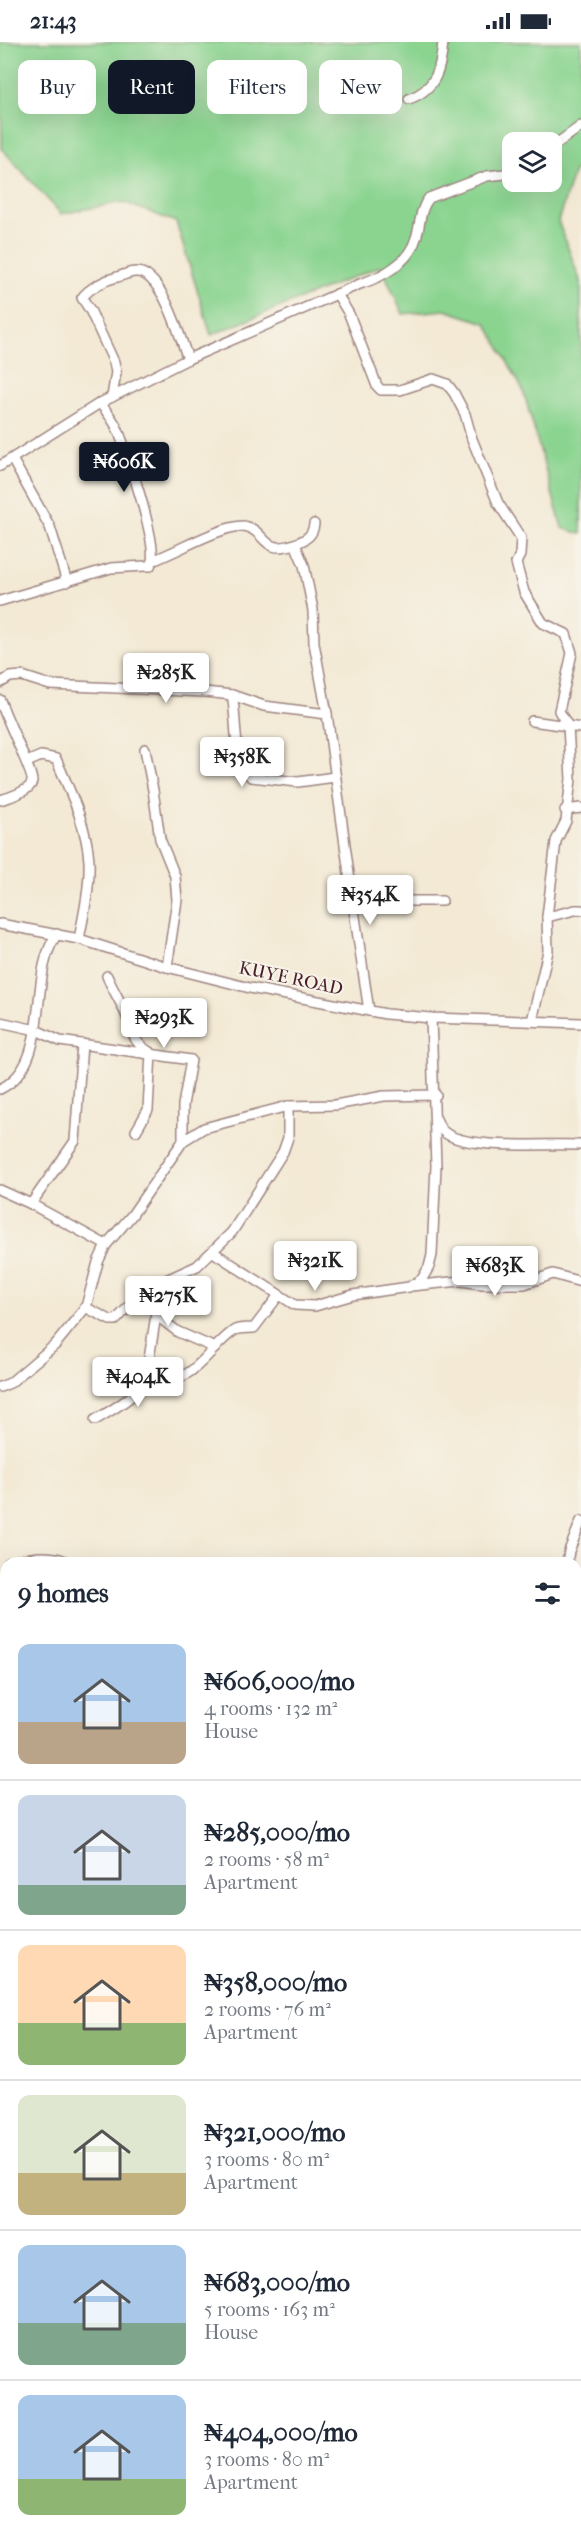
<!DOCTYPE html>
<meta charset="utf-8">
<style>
body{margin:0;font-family:"IM FELL French Canon",serif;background:#f6f6f7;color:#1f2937;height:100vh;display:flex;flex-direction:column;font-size:22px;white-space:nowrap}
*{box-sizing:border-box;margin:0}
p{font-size:20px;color:#747a83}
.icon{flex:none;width:33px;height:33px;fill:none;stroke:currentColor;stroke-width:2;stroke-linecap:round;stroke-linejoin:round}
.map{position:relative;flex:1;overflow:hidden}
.side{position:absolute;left:0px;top:1515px;width:582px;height:984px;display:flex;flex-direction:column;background:#fff;border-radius:18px 18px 0 0;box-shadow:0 6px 24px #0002}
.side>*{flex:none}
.top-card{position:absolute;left:18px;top:18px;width:546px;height:54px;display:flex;gap:12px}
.buttons{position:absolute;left:502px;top:90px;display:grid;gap:12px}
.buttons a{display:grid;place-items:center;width:60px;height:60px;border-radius:12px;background:#fff;box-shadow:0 6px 24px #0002;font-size:30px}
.price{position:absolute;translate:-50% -51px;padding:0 14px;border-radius:6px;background:#fff;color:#222;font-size:20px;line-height:39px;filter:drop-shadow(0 2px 3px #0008)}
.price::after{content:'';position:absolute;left:50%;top:36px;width:18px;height:14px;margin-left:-9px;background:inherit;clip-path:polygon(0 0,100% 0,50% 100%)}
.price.active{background:#111827;color:#fff}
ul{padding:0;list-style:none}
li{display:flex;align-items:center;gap:18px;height:150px;padding:0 18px}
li+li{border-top:2px solid #e0e1e3}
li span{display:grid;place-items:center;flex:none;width:168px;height:120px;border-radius:12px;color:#555}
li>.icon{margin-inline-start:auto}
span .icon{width:72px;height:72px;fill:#fffc;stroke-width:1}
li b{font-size:26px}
h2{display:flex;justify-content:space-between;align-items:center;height:72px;padding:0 18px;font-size:26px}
.tag{padding:0 21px;border-radius:12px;background:#fff;box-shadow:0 6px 24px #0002;font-size:21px;line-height:54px}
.tag.active{background:#111827;color:#fff}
.status{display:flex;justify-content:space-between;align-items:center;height:42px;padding:0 30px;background:#fff;direction:ltr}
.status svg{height:16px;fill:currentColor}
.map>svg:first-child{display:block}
.green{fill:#8ad490;stroke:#6a7a5e;stroke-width:1.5;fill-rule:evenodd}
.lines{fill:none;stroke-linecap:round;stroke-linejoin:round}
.minor-casing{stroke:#9e8480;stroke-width:12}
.minor{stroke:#fff;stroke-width:9}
.labels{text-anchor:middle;stroke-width:4.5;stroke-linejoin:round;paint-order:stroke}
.street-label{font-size:18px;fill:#4a1f2b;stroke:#f7f3e8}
</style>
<div class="status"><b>21:43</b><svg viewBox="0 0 49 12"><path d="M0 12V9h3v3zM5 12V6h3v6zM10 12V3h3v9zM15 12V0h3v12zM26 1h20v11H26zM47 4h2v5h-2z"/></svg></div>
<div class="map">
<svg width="581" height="2499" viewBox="0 0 581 2499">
<rect width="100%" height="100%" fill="#f7f3e8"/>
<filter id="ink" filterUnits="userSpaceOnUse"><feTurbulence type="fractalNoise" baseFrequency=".0167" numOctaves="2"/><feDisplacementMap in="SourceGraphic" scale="12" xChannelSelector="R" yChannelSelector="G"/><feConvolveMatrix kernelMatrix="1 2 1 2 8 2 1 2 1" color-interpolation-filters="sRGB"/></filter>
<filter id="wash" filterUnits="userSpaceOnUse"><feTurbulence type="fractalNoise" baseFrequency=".008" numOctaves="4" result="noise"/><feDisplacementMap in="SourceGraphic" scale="24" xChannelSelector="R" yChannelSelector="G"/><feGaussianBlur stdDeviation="1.35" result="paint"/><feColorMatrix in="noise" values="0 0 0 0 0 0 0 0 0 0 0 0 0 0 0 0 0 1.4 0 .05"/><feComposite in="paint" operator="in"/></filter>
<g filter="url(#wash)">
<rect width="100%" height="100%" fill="#f3e9d4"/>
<path class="green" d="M 0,0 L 581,0 L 581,126 L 574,129 L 558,179 L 581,241 L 581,492 L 562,486 L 523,348 L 486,281 L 445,268 L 403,272 L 381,224 L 211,293 L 176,180 L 123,160 L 61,172 L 2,107 ZM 513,100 L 552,100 L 552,140 L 513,140 Z"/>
</g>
<g filter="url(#ink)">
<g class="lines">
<g class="minor-casing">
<g id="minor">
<path d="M 409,57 C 436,47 441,27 443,0"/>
<path d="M 552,105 L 581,84"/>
<path d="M 337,252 L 349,272 L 377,344 L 381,348 L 400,348 L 433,337 L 447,342 L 454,351 L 465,372 L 472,397 L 498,461 L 521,496 L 520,513 L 516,521 L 524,550 L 543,581 L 566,592 L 572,611 L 559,669 L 568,684 L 571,737 L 566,779 L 556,799 L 547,875 L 548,909 L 532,979"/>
<path d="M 112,355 L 116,330 L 114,320 L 90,268 L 82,256 C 89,246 105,238 117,235 C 122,234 129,230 135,230 C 162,228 180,296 188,317"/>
<path d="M 12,417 L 50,485 L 67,540"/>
<path d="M 0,424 L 100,361 L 188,317 L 360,242 C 382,235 409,221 416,196 C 421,182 419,168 429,156 L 487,134 L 513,131"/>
<path d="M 295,502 L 304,523 L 313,568 L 314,601 L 327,672 L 354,868"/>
<path d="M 152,519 C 178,509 204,493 230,486 C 234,485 240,484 244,484 C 268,489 261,515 297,501 C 307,497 313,493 314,482"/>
<path d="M 0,559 L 111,526 L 145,524 L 150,524 L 152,519 C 156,496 128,413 118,388 C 114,378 107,370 100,361"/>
<path d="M 0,641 L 10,635 L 22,634 L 50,643 L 205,650 L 232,653 L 264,664 L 327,672"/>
<path d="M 232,653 C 238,681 231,713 251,735 L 298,740 L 335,735"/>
<path d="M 0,658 C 4,672 34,733 32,740 C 30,749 8,756 0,758"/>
<path d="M 532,679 L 581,686"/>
<path d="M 145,707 L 153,748 L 160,797 L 175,834 L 177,858 L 167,925"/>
<path d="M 27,720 L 41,714 L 56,717 C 70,749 87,784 89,819 C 90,845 84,872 79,897"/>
<path d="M 565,768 L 581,766"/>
<path d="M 547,875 L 575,868 L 581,868"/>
<path d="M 0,882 L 79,897 L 167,925 L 250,946 L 386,972 L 431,976 L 581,981"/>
<path d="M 107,934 C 112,946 119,957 124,968 C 134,988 129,998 151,1011 L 148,1068 L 136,1089"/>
<path d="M 369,969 L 354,868 L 361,861 L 368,859 L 442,859"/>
<path d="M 0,980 L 36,988 L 60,999 L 191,1018 L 183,1063 L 183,1099"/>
<path d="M 0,1047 C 54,1021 26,935 57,892"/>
<path d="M 436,1077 C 438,1081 440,1087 443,1089 C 463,1109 551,1101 581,1103"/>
<path d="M 0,1148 L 31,1162 L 106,1203"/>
<path d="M 31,1162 L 75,1099 L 82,1002"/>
<path d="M 213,1210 L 295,1263 L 315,1264 L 353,1253 L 409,1245 L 422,1237 L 429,1225 L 432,1213 L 436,1124 L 431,976"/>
<path d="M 411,1244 L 461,1239 L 482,1242 L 524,1242 L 553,1232 L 581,1240"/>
<path d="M 147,1252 L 156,1273 L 148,1323 L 154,1335 C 192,1348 208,1305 235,1288 C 240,1286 248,1286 254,1286 L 279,1253"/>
<path d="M 85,1265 L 110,1278 L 116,1278 L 133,1260 L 164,1239 L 197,1224 L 232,1190 L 283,1110 L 288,1096 L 288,1064"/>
<path d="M 156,1273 L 178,1290 L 215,1306"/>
<path d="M 0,1345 L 10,1341 L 55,1303 L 86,1265 L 98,1220 L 106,1203 L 132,1173 L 183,1099 L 204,1086 L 288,1064 L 335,1063 L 384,1054 L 436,1053"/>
<path d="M 95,1378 C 117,1365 140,1353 150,1329"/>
<path d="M 9,1521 C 27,1515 54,1511 69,1521"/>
<path d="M 567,1521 L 569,1509 L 581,1479"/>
<path d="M 576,1609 L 581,1609"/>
<path d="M 0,1696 L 6,1695"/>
<path d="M 0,1804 L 6,1802"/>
<path d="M 0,1907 L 6,1903"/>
<path d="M 576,1921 L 581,1922"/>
<path d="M 0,1934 L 6,1947"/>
<path d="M 0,1996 L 6,1992"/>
<path d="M 576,2017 L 581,2017"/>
<path d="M 576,2106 L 581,2106"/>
<path d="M 0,2172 L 6,2173"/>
<path d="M 0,2270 L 6,2271"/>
<path d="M 576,2287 L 581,2288"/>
<path d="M 576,2392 L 581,2393"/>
<path d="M 576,2489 L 581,2490"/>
<path d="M 481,2493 L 486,2499"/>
<path d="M 49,2499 L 50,2493"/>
<path d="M 236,2499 L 237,2493"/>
<path d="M 302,2499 L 303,2493"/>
</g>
</g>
<use href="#minor" class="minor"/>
</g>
</g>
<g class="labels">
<g class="street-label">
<text transform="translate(291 936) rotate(12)" y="6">KUYE ROAD</text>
</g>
</g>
</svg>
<div class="buttons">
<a><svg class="icon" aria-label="layers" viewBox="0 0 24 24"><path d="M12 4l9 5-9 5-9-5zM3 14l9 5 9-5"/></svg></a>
</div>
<b class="price active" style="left:124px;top:451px">₦606K</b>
<b class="price" style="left:166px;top:662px">₦285K</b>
<b class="price" style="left:242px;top:746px">₦358K</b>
<b class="price" style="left:370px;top:884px">₦354K</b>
<b class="price" style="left:164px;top:1007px">₦293K</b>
<b class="price" style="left:315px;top:1250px">₦321K</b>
<b class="price" style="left:495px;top:1255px">₦683K</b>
<b class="price" style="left:168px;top:1285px">₦275K</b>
<b class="price" style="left:138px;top:1366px">₦404K</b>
<div class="top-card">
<a class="tag">Buy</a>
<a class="tag active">Rent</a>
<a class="tag">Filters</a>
<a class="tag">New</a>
</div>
<section class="side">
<h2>9 homes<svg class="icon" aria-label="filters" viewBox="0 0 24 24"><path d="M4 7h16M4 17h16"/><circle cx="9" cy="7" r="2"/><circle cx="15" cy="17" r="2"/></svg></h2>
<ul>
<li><span style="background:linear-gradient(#a9c7e8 65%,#b9a48a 0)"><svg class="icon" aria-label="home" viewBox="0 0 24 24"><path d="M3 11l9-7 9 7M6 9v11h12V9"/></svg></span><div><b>₦606,000/mo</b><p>4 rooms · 132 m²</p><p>House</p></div></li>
<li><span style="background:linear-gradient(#c9d6e8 75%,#7fa58c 0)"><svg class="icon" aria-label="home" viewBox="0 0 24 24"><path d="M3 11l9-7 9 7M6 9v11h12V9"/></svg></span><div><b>₦285,000/mo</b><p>2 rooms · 58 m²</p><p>Apartment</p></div></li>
<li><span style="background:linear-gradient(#ffd9b3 65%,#8fb573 0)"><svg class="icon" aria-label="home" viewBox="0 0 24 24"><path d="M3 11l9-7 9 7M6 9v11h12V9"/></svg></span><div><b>₦358,000/mo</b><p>2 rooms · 76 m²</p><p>Apartment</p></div></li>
<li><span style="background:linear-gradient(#dfe7d0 65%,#c2b280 0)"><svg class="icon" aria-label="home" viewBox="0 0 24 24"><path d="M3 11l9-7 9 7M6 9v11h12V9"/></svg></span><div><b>₦321,000/mo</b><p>3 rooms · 80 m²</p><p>Apartment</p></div></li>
<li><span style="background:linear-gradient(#a9c7e8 65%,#7fa58c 0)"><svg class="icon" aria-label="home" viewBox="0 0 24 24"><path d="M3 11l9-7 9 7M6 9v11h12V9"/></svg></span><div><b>₦683,000/mo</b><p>5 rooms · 163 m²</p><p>House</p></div></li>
<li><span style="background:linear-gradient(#a9c7e8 70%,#8fb573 0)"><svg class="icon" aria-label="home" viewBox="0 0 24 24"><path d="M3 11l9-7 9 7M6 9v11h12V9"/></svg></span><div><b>₦404,000/mo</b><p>3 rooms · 80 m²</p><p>Apartment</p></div></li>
</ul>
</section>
</div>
